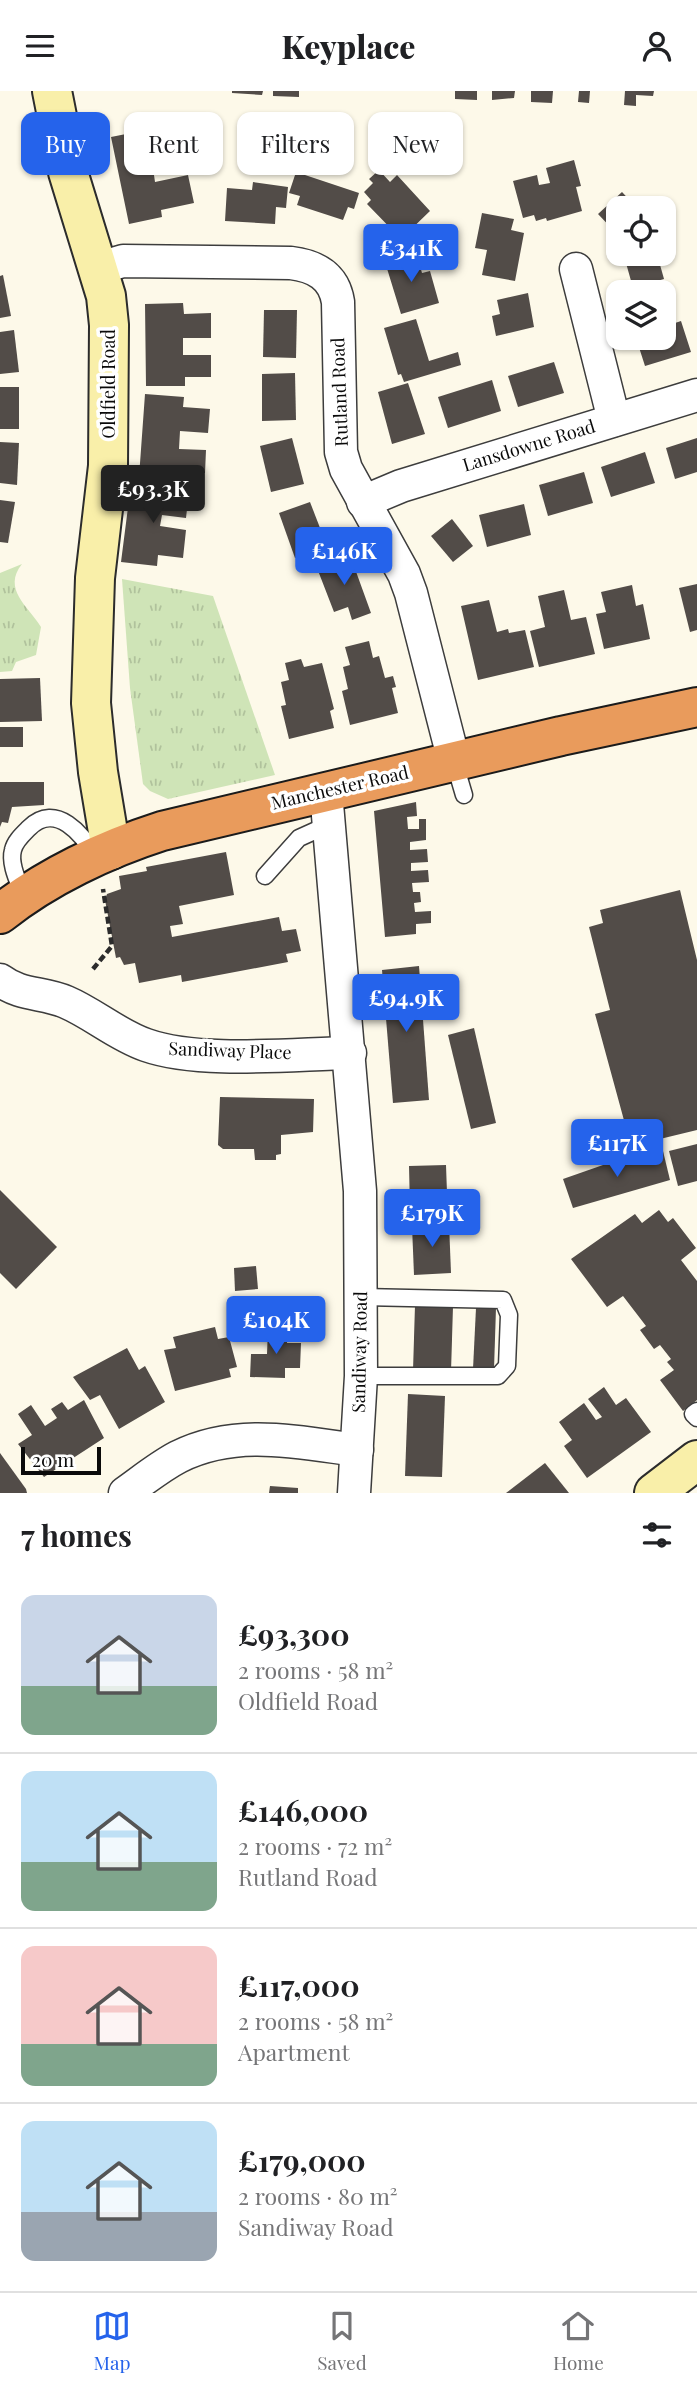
<!DOCTYPE html>
<meta charset="utf-8">
<style>
body{margin:0;font-family:"Playfair Display",serif;background:#f6f6f6;color:#202124;height:100vh;display:flex;flex-direction:column;font-size:26px;white-space:nowrap}
*{box-sizing:border-box;margin:0}
p{font-size:23px;color:#757577}
.icon{flex:none;width:38px;height:38px;fill:none;stroke:currentColor;stroke-width:2;stroke-linecap:round;stroke-linejoin:round}
.map{position:relative;height:1402px;overflow:hidden}
.details{display:flex;flex-direction:column;background:#fff;flex:1}
.details>*{flex:none}
.hud{position:absolute;left:21px;top:21px;width:656px;height:63px;display:flex;gap:14px}
.buttons{position:absolute;left:606px;top:105px;display:grid;gap:14px}
.buttons a{display:grid;place-items:center;width:70px;height:70px;border-radius:14px;background:#fff;box-shadow:0 2px 5px #0004;font-size:35px}
.scale{position:absolute;left:21px;bottom:18px;width:80px;box-sizing:border-box;padding-left:7px;border:4px solid #0a0a0a;border-top:0;font-size:19px;line-height:24px;white-space:nowrap;color:#0a0a0a;-webkit-text-stroke:5px #fff;paint-order:stroke}
.price{position:absolute;translate:-50% -60px;padding:0 16px;border-radius:7px;background:#2563eb;color:#fff;font-size:23px;line-height:46px;filter:drop-shadow(0 2px 4px #0008)}
.price::after{content:'';position:absolute;left:50%;top:42px;width:21px;height:16px;margin-left:-10px;background:inherit;clip-path:polygon(0 0,100% 0,50% 100%)}
.price.on{background:#222;color:#fff}
ul{padding:0;list-style:none}
li{display:flex;align-items:center;gap:21px;height:175px;padding:0 21px}
li+li{border-top:2px solid #e0e0e0}
li span{display:grid;place-items:center;flex:none;width:196px;height:140px;border-radius:14px;color:#555}
li>.icon{margin-inline-start:auto}
span .icon{width:84px;height:84px;fill:#fffc;stroke-width:1}
li b{font-size:30px}
h2{display:flex;justify-content:space-between;align-items:center;height:84px;padding:0 21px;font-size:30px}
.pill{padding:0 24px;border-radius:14px;background:#fff;box-shadow:0 2px 5px #0004;font-size:24px;line-height:63px}
.pill.on{background:#2563eb;color:#fff}
header{display:flex;justify-content:space-between;align-items:center;height:91px;padding:0 21px;background:#fff;font-size:32px;font-weight:800}
.tab-bar{display:flex;justify-content:space-around;align-items:center;height:98px;border-top:2px solid #e0e0e0;background:#fff;font-size:19px;color:#757577}
.tab-bar a{display:grid;justify-items:center;gap:4px}
.tab-bar .on{color:#2563eb}
.map>svg:first-child{display:block}
.grass{fill:url(#grass-tufts)}
.building{fill:#524c48}
.lines{fill:none;stroke-linecap:round;stroke-linejoin:round}
.lane-casing{stroke:#3d3d3d;stroke-width:19}
.street-casing{stroke:#3d3d3d;stroke-width:35}
.secondary-casing{stroke:#2c2c2c;stroke-width:42}
.highway-casing{stroke:#1b1b1b;stroke-width:42}
.path{stroke:#2c2c2c;stroke-width:4.5;stroke-dasharray:7 3.5;stroke-linecap:butt}
.lane{stroke:#fff;stroke-width:16}
.street{stroke:#fff;stroke-width:32}
.secondary{stroke:#f9efa9;stroke-width:38}
.highway{stroke:#e99b5c;stroke-width:38}
.labels{text-anchor:middle;stroke-width:7;stroke-linejoin:round;paint-order:stroke}
.street-label{font-size:18px;fill:#0a0a0a;stroke:#fff}
</style>
<header><svg class="icon" aria-label="menu" viewBox="0 0 24 24"><path d="M4 6h16M4 12h16M4 18h16"/></svg>Keyplace<svg class="icon" aria-label="person" viewBox="0 0 24 24"><circle cx="12" cy="8" r="4"/><path d="M4 21q1-7 8-7t8 7"/></svg></header>
<div class="map">
<svg width="697" height="1402" viewBox="0 0 697 1402">
<defs>
<pattern id="grass-tufts" width="24" height="20" patternUnits="userSpaceOnUse" patternTransform="scale(1.75)"><rect width="24" height="20" fill="#cfe4b7"/><path d="M3 7l-1-3M5 7V3M7 7l1-3M15 17l-1-3M17 17v-4M19 17l1-3" fill="none" stroke="#b0c29c"/></pattern>
</defs>
<rect width="100%" height="100%" fill="#fdf9e9"/>
<g class="grass">
<path d="M 22,473 C 2,498 28,515 41,536 L 36,564 L 16,571 L 12,580 L 0,581 L 0,482 Z"/>
<path d="M 122,488 L 213,505 L 275,684 L 168,708 L 150,700 L 143,693 L 130,597 Z"/>
</g>
<g class="building">
<path d="M 232,0 L 263,0 L 262,4 L 232,2 Z"/>
<path d="M 273,0 L 299,0 L 299,6 L 273,5 Z"/>
<path d="M 455,0 L 477,0 L 477,9 L 455,8 Z"/>
<path d="M 492,0 L 515,0 L 514,7 L 492,9 Z"/>
<path d="M 531,0 L 553,0 L 552,12 L 531,11 Z"/>
<path d="M 579,0 L 590,0 L 589,12 L 578,11 Z"/>
<path d="M 625,0 L 654,0 L 653,5 L 636,4 L 636,15 L 624,14 Z"/>
<path d="M 146,39 L 147,47 L 180,40 L 187,70 L 153,77 L 155,91 L 188,84 L 194,112 L 161,119 L 162,126 L 129,133 L 111,46 Z"/>
<path d="M 574,69 L 581,95 L 576,96 L 582,120 L 547,130 L 546,127 L 536,130 L 534,124 L 523,127 L 513,90 L 537,84 L 539,94 L 550,92 L 546,77 Z"/>
<path d="M 379,79 L 390,91 L 397,84 L 430,120 L 401,148 L 367,113 L 371,109 L 364,101 L 373,92 L 369,88 Z"/>
<path d="M 296,81 L 359,102 L 354,118 L 348,116 L 343,129 L 297,114 L 300,105 L 289,102 Z"/>
<path d="M 253,91 L 288,96 L 286,117 L 276,116 L 275,133 L 225,130 L 227,97 L 252,99 Z"/>
<path d="M 622,101 L 637,117 L 618,117 L 618,144 L 598,123 Z"/>
<path d="M 482,122 L 514,128 L 511,139 L 524,142 L 515,190 L 482,184 L 487,159 L 475,157 Z"/>
<path d="M 416,161 L 422,182 L 430,180 L 439,212 L 401,223 L 385,171 Z"/>
<path d="M 657,163 L 664,188 L 633,197 L 626,172 Z"/>
<path d="M 3,184 L 11,225 L 0,227 L 0,185 Z"/>
<path d="M 528,202 L 534,236 L 496,245 L 492,225 L 500,223 L 497,209 Z"/>
<path d="M 183,212 L 184,223 L 211,222 L 211,247 L 183,247 L 183,264 L 211,264 L 211,286 L 185,286 L 185,295 L 146,295 L 145,213 Z"/>
<path d="M 264,219 L 297,219 L 296,267 L 263,266 Z"/>
<path d="M 416,228 L 429,270 L 458,261 L 461,274 L 404,291 L 401,283 L 398,284 L 384,237 Z"/>
<path d="M 681,230 L 691,261 L 645,275 L 636,247 L 663,247 L 663,236 Z"/>
<path d="M 14,239 L 19,281 L 0,283 L 0,241 Z"/>
<path d="M 554,271 L 564,302 L 518,316 L 508,285 Z"/>
<path d="M 295,282 L 296,329 L 262,330 L 262,283 Z"/>
<path d="M 492,289 L 501,320 L 448,337 L 438,306 Z"/>
<path d="M 408,292 L 425,343 L 392,353 L 378,301 Z"/>
<rect x="0" y="296" width="19" height="42"/>
<path d="M 145,303 L 184,306 L 183,316 L 210,318 L 208,342 L 180,340 L 179,358 L 206,359 L 205,382 L 178,380 L 178,388 L 139,386 Z"/>
<path d="M 292,347 L 304,393 L 271,401 L 260,355 Z"/>
<path d="M 697,347 L 697,381 L 675,388 L 666,357 Z"/>
<path d="M 0,351 L 19,352 L 17,394 L 0,392 Z"/>
<path d="M 645,361 L 655,392 L 611,406 L 601,376 Z"/>
<path d="M 584,381 L 593,412 L 548,425 L 539,394 Z"/>
<path d="M 131,393 L 189,401 L 186,427 L 162,424 L 160,435 L 186,439 L 183,467 L 158,464 L 157,475 L 121,471 Z"/>
<path d="M 0,409 L 15,411 L 8,452 L 0,451 Z"/>
<path d="M 310,411 L 327,455 L 295,467 L 279,422 Z"/>
<path d="M 524,413 L 531,444 L 487,456 L 479,424 Z"/>
<path d="M 452,428 L 473,455 L 453,471 L 431,445 Z"/>
<path d="M 350,464 L 371,522 L 352,529 L 348,516 L 334,521 L 317,477 Z"/>
<path d="M 697,493 L 697,539 L 690,541 L 679,497 Z"/>
<path d="M 632,494 L 636,515 L 643,513 L 650,548 L 604,558 L 596,523 L 606,521 L 601,501 Z"/>
<path d="M 564,499 L 571,529 L 586,526 L 595,563 L 539,576 L 530,540 L 545,536 L 538,505 Z"/>
<path d="M 489,509 L 497,541 L 508,538 L 509,542 L 525,539 L 534,576 L 478,589 L 461,515 Z"/>
<path d="M 369,550 L 373,567 L 379,565 L 385,587 L 393,585 L 396,596 L 392,597 L 398,622 L 350,634 L 342,600 L 348,598 L 343,576 L 350,574 L 345,556 Z"/>
<path d="M 301,568 L 304,576 L 322,572 L 334,618 L 330,620 L 334,637 L 289,648 L 281,615 L 286,614 L 281,591 L 289,589 L 285,572 Z"/>
<path d="M 40,587 L 42,630 L 0,631 L 0,588 Z"/>
<rect x="0" y="636" width="23" height="20"/>
<path d="M 0,691 L 44,691 L 44,714 L 12,716 L 8,732 L 2,731 L 0,736 Z"/>
<path d="M 416,711 L 417,725 L 407,726 L 408,738 L 419,738 L 419,728 L 426,728 L 426,749 L 410,751 L 410,759 L 427,758 L 428,771 L 411,772 L 411,780 L 428,779 L 429,791 L 412,792 L 413,801 L 420,801 L 421,811 L 414,812 L 415,821 L 431,820 L 431,832 L 416,833 L 416,843 L 385,846 L 374,720 Z"/>
<path d="M 226,761 L 234,804 L 179,815 L 183,833 L 170,835 L 172,846 L 279,826 L 282,840 L 296,838 L 301,860 L 286,863 L 288,871 L 182,891 L 181,884 L 139,892 L 135,872 L 124,874 L 120,866 L 116,867 L 105,809 L 107,803 L 121,798 L 119,785 L 147,780 L 146,776 Z"/>
<path d="M 680,799 L 697,869 L 697,1039 L 631,1055 L 595,923 L 610,919 L 589,836 L 603,832 L 600,819 Z"/>
<path d="M 419,875 L 429,1009 L 393,1012 L 382,879 Z"/>
<path d="M 474,937 L 496,1032 L 471,1038 L 448,944 Z"/>
<path d="M 220,1006 L 314,1008 L 313,1041 L 281,1044 L 281,1063 L 276,1064 L 276,1069 L 255,1069 L 254,1058 L 223,1058 L 218,1054 Z"/>
<path d="M 697,1053 L 697,1090 L 678,1095 L 669,1060 Z"/>
<path d="M 663,1060 L 670,1089 L 573,1117 L 563,1088 L 603,1074 Z"/>
<path d="M 446,1074 L 447,1102 L 434,1103 L 435,1117 L 410,1118 L 409,1075 Z"/>
<path d="M 0,1099 L 57,1156 L 16,1198 L 0,1182 Z"/>
<path d="M 659,1119 L 668,1131 L 673,1127 L 696,1157 L 681,1169 L 697,1190 L 697,1309 L 683,1320 L 660,1289 L 674,1279 L 667,1271 L 671,1268 L 660,1254 L 654,1258 L 640,1239 L 646,1235 L 623,1205 L 607,1216 L 571,1168 L 635,1123 L 642,1132 Z"/>
<path d="M 449,1132 L 451,1182 L 414,1184 L 412,1135 Z"/>
<path d="M 256,1175 L 258,1198 L 235,1200 L 234,1177 Z"/>
<path d="M 415,1214 L 453,1215 L 451,1281 L 413,1280 Z"/>
<path d="M 476,1217 L 496,1217 L 494,1278 L 473,1278 Z"/>
<path d="M 215,1236 L 218,1248 L 229,1246 L 237,1276 L 229,1278 L 231,1286 L 175,1300 L 164,1259 L 176,1257 L 173,1246 Z"/>
<path d="M 268,1237 L 288,1237 L 287,1252 L 301,1252 L 300,1277 L 285,1277 L 285,1287 L 250,1286 L 251,1263 L 267,1263 Z"/>
<path d="M 127,1257 L 139,1279 L 145,1275 L 165,1311 L 119,1338 L 100,1304 L 90,1309 L 73,1286 Z"/>
<path d="M 604,1296 L 616,1314 L 626,1307 L 651,1341 L 587,1387 L 564,1355 L 572,1349 L 559,1331 L 584,1312 L 596,1329 L 602,1326 L 588,1308 Z"/>
<path d="M 408,1303 L 445,1305 L 442,1386 L 405,1385 Z"/>
<path d="M 84,1309 L 104,1347 L 44,1386 L 18,1353 L 32,1344 L 18,1323 L 31,1314 L 45,1335 L 57,1327 L 51,1318 L 62,1311 L 68,1319 Z"/>
<path d="M 0,1362 L 26,1398 L 27,1402 L 0,1402 Z"/>
<path d="M 545,1372 L 569,1402 L 506,1402 Z"/>
<path d="M 270,1395 L 298,1397 L 298,1402 L 269,1402 Z"/>
</g>
<g class="lines">
<g class="lane-casing">
<g id="lane">
<path d="M 454,670 L 464,704"/>
<path d="M 265,785 L 299,747 L 330,733"/>
<path d="M 24,806 C 19,792 9,773 13,759 C 15,750 23,743 29,737 C 56,710 83,744 96,766"/>
<path d="M 361,1285 L 498,1285 L 507,1275 L 509,1224 L 503,1209 L 362,1206"/>
<path d="M 697,1320 L 693,1323 L 697,1327"/>
</g>
</g>
<g class="street-casing">
<g id="street">
<path d="M 99,177 L 123,170 L 291,172 C 315,175 334,185 338,211 L 341,361 L 346,378 L 404,483 L 411,502 L 454,670"/>
<path d="M 576,178 L 614,329"/>
<path d="M 363,411 L 401,395 L 697,304"/>
<path d="M 326,701 L 360,1100 L 361,1285 L 354,1402"/>
<path d="M 0,889 C 21,905 43,901 66,911 C 94,923 117,944 146,954 C 200,973 292,963 350,962"/>
<path d="M 125,1402 C 142,1390 159,1376 178,1366 C 236,1337 296,1351 357,1359"/>
</g>
</g>
<g class="secondary-casing">
<g id="secondary">
<path d="M 52,0 L 68,81 L 106,205 L 109,234 L 108,375 L 95,487 L 91,612 L 98,681 L 111,759"/>
<path d="M 654,1402 L 697,1369"/>
</g>
</g>
<g class="highway-casing">
<path id="highway" d="M 0,823 C 46,786 106,758 162,740 L 561,645 L 697,616"/>
</g>
<path class="path" d="M 93,878 L 112,855 L 103,798"/>
<use href="#lane" class="lane"/>
<use href="#street" class="street"/>
<use href="#secondary" class="secondary"/>
<use href="#highway" class="highway"/>
</g>
<g class="labels">
<g class="street-label">
<text transform="translate(109 293) rotate(-90)" y="6">Oldfield Road</text>
<text transform="translate(340 301) rotate(-92)" y="6">Rutland Road</text>
<text transform="translate(529 355) rotate(-17)" y="6">Lansdowne Road</text>
<text transform="translate(340 697) rotate(-13)" y="6">Manchester Road</text>
<text transform="translate(230 960) rotate(2)" y="6">Sandiway Place</text>
<text transform="translate(360 1261) rotate(-89)" y="6">Sandiway Road</text>
</g>
</g>
</svg>
<div class="buttons">
<a><svg class="icon" aria-label="locate" viewBox="0 0 24 24"><circle cx="12" cy="12" r="6"/><path d="M12 2v4M12 18v4M2 12h4M18 12h4"/></svg></a>
<a><svg class="icon" aria-label="layers" viewBox="0 0 24 24"><path d="M12 4l9 5-9 5-9-5zM3 14l9 5 9-5"/></svg></a>
</div>
<div class="scale">20 m</div>
<b class="price" style="left:411px;top:193px">£341K</b>
<b class="price on" style="left:153px;top:434px">£93.3K</b>
<b class="price" style="left:344px;top:496px">£146K</b>
<b class="price" style="left:406px;top:943px">£94.9K</b>
<b class="price" style="left:617px;top:1088px">£117K</b>
<b class="price" style="left:432px;top:1158px">£179K</b>
<b class="price" style="left:276px;top:1265px">£104K</b>
<div class="hud">
<a class="pill on">Buy</a>
<a class="pill">Rent</a>
<a class="pill">Filters</a>
<a class="pill">New</a>
</div>
</div>
<section class="details">
<h2>7 homes<svg class="icon" aria-label="filters" viewBox="0 0 24 24"><path d="M4 7h16M4 17h16"/><circle cx="9" cy="7" r="2"/><circle cx="15" cy="17" r="2"/></svg></h2>
<ul>
<li><span style="background:linear-gradient(#c9d6e8 65%,#7fa58c 0)"><svg class="icon" aria-label="home" viewBox="0 0 24 24"><path d="M3 11l9-7 9 7M6 9v11h12V9"/></svg></span><div><b>£93,300</b><p>2 rooms · 58 m²</p><p>Oldfield Road</p></div></li>
<li><span style="background:linear-gradient(#bfe0f5 65%,#7fa58c 0)"><svg class="icon" aria-label="home" viewBox="0 0 24 24"><path d="M3 11l9-7 9 7M6 9v11h12V9"/></svg></span><div><b>£146,000</b><p>2 rooms · 72 m²</p><p>Rutland Road</p></div></li>
<li><span style="background:linear-gradient(#f6c9c9 70%,#7fa58c 0)"><svg class="icon" aria-label="home" viewBox="0 0 24 24"><path d="M3 11l9-7 9 7M6 9v11h12V9"/></svg></span><div><b>£117,000</b><p>2 rooms · 58 m²</p><p>Apartment</p></div></li>
<li><span style="background:linear-gradient(#bfe0f5 65%,#9aa5b1 0)"><svg class="icon" aria-label="home" viewBox="0 0 24 24"><path d="M3 11l9-7 9 7M6 9v11h12V9"/></svg></span><div><b>£179,000</b><p>2 rooms · 80 m²</p><p>Sandiway Road</p></div></li>
</ul>
</section>
<nav class="tab-bar">
<a class="on"><svg class="icon" aria-label="map" viewBox="0 0 24 24"><path d="M3 6l6-2 6 2 6-2v14l-6 2-6-2-6 2zM9 4v14M15 6v14"/></svg>Map</a>
<a><svg class="icon" aria-label="saved" viewBox="0 0 24 24"><path d="M7 4h10v16l-5-4-5 4z"/></svg>Saved</a>
<a><svg class="icon" aria-label="home" viewBox="0 0 24 24"><path d="M3 11l9-7 9 7M6 9v11h12V9"/></svg>Home</a>
</nav>
